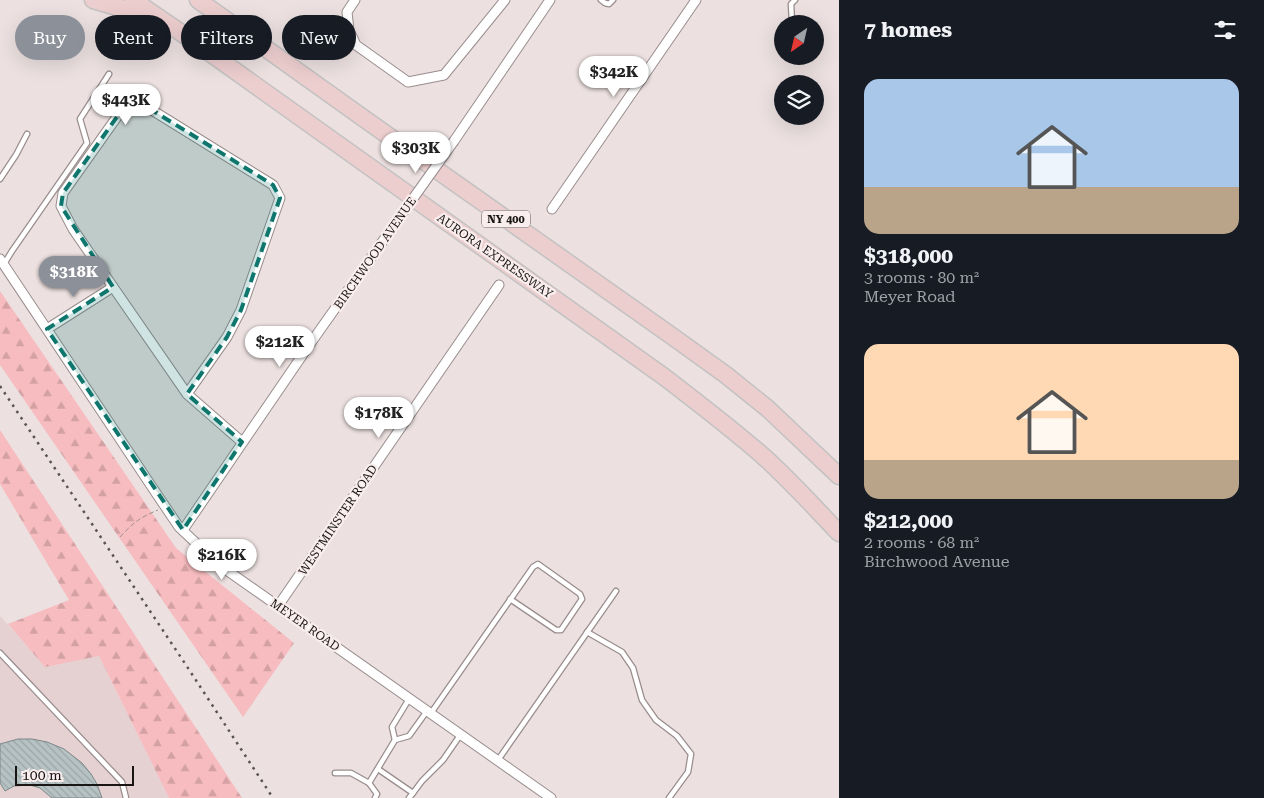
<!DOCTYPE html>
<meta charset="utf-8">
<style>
body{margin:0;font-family:"Roboto Serif",serif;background:#20242c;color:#f1f3f6;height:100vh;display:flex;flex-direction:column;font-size:19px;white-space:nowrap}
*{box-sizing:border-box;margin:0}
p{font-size:16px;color:#9ea1a6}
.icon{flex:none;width:28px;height:28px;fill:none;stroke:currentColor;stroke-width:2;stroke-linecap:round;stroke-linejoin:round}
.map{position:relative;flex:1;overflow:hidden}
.drawer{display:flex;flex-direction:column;background:#171b24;width:425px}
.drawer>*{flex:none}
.guide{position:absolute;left:15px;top:15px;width:475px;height:45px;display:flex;gap:10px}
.needle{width:32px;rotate:214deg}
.buttons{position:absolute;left:774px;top:15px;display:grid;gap:10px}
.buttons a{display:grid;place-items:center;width:50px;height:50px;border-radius:50%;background:#171b24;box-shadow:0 5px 20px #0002;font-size:25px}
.scale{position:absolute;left:15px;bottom:12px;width:119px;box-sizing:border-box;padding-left:5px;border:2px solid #191515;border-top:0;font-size:14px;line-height:18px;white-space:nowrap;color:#191515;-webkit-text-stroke:4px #f9eded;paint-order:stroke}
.price{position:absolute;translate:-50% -42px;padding:0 11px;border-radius:18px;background:#fff;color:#222;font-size:16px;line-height:32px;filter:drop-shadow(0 1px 2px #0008)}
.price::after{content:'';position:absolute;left:50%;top:30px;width:15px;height:11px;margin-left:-8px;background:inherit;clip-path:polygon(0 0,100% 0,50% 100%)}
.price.current{background:#8c9099;color:#fff}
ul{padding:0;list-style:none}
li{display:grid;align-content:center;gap:10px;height:265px;padding:0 25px}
li span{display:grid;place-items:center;height:155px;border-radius:15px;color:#555}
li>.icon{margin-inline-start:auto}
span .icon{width:90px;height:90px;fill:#fffc;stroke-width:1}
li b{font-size:21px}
h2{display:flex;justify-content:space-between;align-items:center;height:60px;padding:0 25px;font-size:21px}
.pill{padding:0 18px;border-radius:22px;background:#171b24;box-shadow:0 5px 20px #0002;font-size:18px;line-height:45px}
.pill.current{background:#8c9099;color:#fff}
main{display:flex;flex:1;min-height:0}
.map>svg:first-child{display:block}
.built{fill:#e6d1d2}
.forest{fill:url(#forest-firs)}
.building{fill:url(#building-back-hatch);stroke:#7c8788}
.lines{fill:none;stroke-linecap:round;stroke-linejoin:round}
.lane-casing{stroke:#998d8e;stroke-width:7}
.street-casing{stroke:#998d8e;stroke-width:11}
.highway-casing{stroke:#c3c2c2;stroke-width:19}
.path{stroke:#9a9191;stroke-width:1;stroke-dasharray:5 2.5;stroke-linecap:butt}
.lane{stroke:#fff;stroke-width:4.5}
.street{stroke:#fff;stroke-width:9}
.highway{stroke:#edcecf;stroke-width:16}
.rail{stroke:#595353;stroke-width:2.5;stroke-dasharray:2.5 5;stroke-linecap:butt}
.street-bridge-casing{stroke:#998d8e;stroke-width:11;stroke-linecap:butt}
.street-bridge{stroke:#fff;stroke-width:9}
.marked{fill:#0f766e;fill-opacity:0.2;stroke:#0f766e;stroke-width:4;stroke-dasharray:10 6;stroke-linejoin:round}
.labels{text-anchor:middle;stroke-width:4.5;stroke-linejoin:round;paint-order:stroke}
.shield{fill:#f9eded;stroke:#5c5656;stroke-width:1}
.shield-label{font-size:11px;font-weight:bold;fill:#191515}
.street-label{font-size:12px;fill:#191515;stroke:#f9eded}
</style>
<main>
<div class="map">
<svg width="839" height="798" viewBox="0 0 839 798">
<defs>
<pattern id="forest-firs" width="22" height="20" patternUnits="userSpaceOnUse" patternTransform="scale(1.25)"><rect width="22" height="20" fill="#f7bcbf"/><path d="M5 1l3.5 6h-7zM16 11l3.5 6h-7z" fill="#d3a1a3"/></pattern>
<pattern id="building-back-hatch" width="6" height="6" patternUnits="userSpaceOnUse" patternTransform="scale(1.25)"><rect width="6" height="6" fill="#b6c2c3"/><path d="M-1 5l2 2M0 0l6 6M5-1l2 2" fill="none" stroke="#9ca6a7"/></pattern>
</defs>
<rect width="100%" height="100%" fill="#ece0e0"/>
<path class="built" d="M 0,616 L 45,666 L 99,656 L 169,798 L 0,798 Z"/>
<g class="forest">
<path d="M 0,291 L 176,548 L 294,643 L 243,717 L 0,365 Z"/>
<path d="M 0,430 L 242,798 L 169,798 L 99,656 L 45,667 L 8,624 L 69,600 L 0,484 Z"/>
</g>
<path class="building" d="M 18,739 L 32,739 L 47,742 L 64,749 L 82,763 L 91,774 L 97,784 L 102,798 L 52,798 L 40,788 L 30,785 L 14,786 L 5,791 L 0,783 L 0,744 Z"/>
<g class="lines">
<g class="lane-casing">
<g id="lane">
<path d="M 601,0 L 605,3 L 609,4 L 613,0"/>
<path d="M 792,22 L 791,4 L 795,0"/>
<path d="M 0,179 L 16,155 L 27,134"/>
<path d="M 4,264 L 12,251 L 87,143 L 80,119 L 109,74"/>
<path d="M 587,632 L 622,652 L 633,668 L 642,700 L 656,720 L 677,736 L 691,754 L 688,772 L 669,798"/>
<path d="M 0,653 L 122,782 L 126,798"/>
<path d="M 409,699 L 392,727 L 395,740 L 409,736 L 427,711"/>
<path d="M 431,713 L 533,567 L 538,564 L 580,594 L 582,599 L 561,630 L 556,630 L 510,599"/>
<path d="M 498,760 L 616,591"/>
<path d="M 378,769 L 413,793 L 409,798"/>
<path d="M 335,773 L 351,773 L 369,783"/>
<path d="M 413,793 L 422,781 L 443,760 L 461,734"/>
<path d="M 375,798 L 377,794 L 369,783 L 395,740"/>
</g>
</g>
<g class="street-casing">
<g id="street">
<path d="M 355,0 L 347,12 L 349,30 L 356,45 L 408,82 L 444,75 L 505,0"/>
<path d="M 454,141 L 550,0"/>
<path d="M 552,209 L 696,0"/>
<path d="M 0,259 L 156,493 L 179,527 L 218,564 L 551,798"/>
<path d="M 47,329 L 113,287"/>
<path d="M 187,394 L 227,337 L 241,310 L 280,198 L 273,185 L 147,107 L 133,106 L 119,114 L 63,193 L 61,206 L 73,229 L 187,394 L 242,442"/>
<path d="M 183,530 L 310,344 L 397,221"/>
<path d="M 278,606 L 499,285"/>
</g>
</g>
<g class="highway-casing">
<g id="highway">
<path d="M 93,0 L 131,11 L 147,19"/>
<path d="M 133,0 L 196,43 L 663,376 C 697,402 731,428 763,456 C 790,480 814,507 839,533"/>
<path d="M 198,0 L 366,120 L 669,334 L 726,375 L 767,408 L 839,476"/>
</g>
</g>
<path class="path" d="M 120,537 C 134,522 139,518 158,510"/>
<use href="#lane" class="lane"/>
<use href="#street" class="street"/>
<use href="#highway" class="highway"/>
<path class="rail" d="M 0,386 L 186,665 L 273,798"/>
<g class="street-bridge-casing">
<path id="street-bridge" d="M 397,221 L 454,141"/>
</g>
<use href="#street-bridge" class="street-bridge"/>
</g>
<path class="marked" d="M 133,106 L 147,107 L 273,185 L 280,198 L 241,310 L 227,337 L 187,394 L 242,442 L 183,530 L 47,329 L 113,287 L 61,206 L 63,193 L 119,114 Z"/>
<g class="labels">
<rect class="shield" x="482" y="210.5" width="48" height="17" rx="4"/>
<g class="shield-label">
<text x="506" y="223">NY 400</text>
</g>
<g class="street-label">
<text transform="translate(375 253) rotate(-55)" y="4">BIRCHWOOD AVENUE</text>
<text transform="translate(495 256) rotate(35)" y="4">AURORA EXPRESSWAY</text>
<text transform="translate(338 520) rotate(-56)" y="4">WESTMINSTER ROAD</text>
<text transform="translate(305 625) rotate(35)" y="4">MEYER ROAD</text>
</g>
</g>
</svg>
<div class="buttons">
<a><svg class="needle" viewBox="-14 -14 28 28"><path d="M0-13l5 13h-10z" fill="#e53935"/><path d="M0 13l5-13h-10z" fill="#9ea1a6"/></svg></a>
<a><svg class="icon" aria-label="layers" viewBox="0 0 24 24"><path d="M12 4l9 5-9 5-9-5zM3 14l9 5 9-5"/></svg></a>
</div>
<div class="scale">100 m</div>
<b class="price" style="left:614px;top:98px">$342K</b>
<b class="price" style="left:126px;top:126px">$443K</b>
<b class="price" style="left:416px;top:174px">$303K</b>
<b class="price current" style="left:74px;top:298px">$318K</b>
<b class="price" style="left:280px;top:368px">$212K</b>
<b class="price" style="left:379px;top:439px">$178K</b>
<b class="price" style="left:222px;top:581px">$216K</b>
<div class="guide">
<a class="pill current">Buy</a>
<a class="pill">Rent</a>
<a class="pill">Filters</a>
<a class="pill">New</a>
</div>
</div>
<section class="drawer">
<h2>7 homes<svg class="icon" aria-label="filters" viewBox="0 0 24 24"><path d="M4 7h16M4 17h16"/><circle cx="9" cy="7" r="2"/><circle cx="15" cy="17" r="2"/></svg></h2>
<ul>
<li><span style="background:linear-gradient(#a9c7e8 70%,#b9a48a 0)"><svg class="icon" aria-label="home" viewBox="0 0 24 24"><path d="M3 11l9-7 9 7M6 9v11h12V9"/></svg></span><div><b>$318,000</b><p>3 rooms · 80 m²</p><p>Meyer Road</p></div></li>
<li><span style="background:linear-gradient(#ffd9b3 75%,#b9a48a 0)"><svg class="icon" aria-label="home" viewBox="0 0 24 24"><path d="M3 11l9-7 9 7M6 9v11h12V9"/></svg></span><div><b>$212,000</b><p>2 rooms · 68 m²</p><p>Birchwood Avenue</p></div></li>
</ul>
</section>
</main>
